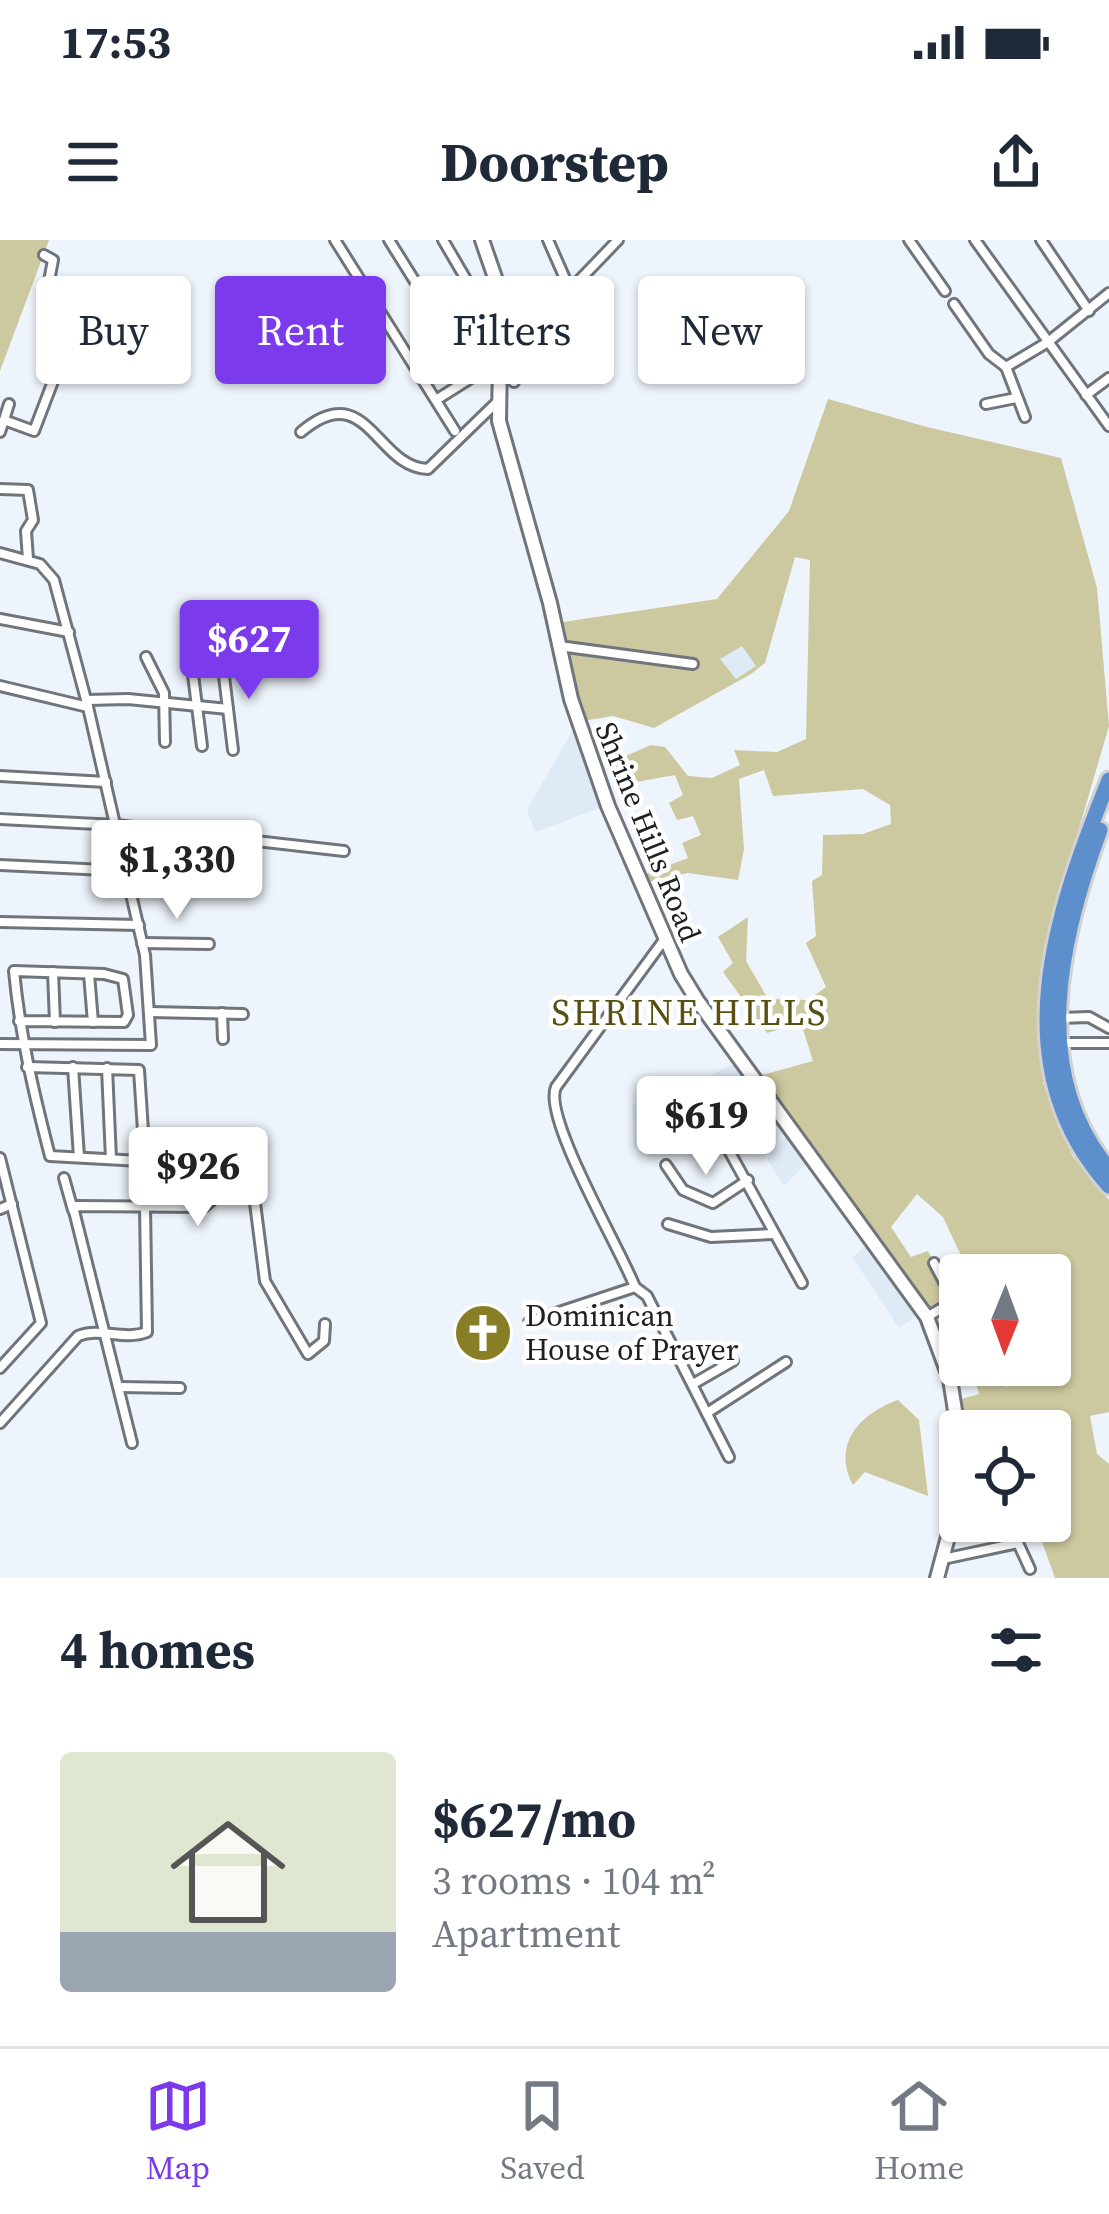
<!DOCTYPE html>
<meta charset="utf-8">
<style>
body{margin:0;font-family:"Source Serif 4",serif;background:#f6f6f7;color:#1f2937;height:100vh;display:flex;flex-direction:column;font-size:45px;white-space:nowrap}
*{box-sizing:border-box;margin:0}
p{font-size:39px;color:#747a83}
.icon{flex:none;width:66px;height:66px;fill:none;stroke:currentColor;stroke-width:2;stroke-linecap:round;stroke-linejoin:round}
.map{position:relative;height:1338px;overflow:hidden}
.drawer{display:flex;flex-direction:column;background:#fff;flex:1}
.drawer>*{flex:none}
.hud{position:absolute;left:36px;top:36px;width:1038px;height:108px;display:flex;gap:24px}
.needle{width:78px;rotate:181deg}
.buttons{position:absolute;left:939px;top:1014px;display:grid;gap:24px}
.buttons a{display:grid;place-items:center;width:132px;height:132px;border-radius:12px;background:#fff;box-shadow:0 3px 9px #0004;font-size:60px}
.price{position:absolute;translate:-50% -102px;padding:0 27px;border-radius:12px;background:#fff;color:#222;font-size:39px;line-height:78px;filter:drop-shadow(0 3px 6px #0008)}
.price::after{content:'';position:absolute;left:50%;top:72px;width:36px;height:27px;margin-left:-18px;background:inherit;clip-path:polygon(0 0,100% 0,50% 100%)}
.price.on{background:#7c3aed;color:#fff}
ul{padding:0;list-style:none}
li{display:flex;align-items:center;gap:36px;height:300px;padding:0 60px}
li+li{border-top:3px solid #e0e1e3}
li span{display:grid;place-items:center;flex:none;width:336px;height:240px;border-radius:12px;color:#555}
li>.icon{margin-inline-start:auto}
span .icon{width:144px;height:144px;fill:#fffc;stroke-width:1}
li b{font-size:51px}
h2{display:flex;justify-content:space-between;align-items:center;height:144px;padding:0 60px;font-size:51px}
.pill{padding:0 42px;border-radius:12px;background:#fff;box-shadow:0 3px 9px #0004;font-size:42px;line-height:108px}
.pill.on{background:#7c3aed;color:#fff}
.status{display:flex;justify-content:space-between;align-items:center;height:84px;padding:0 60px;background:#fff;direction:ltr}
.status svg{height:33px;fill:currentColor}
header{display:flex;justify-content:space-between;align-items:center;height:156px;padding:0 60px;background:#fff;font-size:54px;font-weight:700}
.tab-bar{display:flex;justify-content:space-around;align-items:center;height:168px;border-top:3px solid #e0e1e3;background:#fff;font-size:33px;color:#747a83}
.tab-bar a{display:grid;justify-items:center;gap:6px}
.tab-bar .on{color:#7c3aed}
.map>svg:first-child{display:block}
.built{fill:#dfeaf7}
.green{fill:#ccc89f;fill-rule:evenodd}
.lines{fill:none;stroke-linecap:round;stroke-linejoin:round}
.street-casing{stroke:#70757b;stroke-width:14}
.secondary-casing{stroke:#70757b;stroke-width:18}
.highway-casing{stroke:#d2d2d3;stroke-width:21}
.street{stroke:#fff;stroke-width:8}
.secondary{stroke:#fff;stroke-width:12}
.highway{stroke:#5d8fcd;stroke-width:15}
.labels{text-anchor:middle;stroke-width:9;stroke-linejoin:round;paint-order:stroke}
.street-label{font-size:30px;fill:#1d1f21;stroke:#fff}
.poi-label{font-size:30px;fill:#1d1f21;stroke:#fff;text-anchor:start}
.quarter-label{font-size:36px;letter-spacing:3px;fill:#575012;stroke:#fff}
</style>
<div class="status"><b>17:53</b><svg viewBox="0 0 49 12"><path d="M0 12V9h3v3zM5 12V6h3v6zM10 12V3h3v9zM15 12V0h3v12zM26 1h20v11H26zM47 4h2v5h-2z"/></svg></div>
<header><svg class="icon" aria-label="menu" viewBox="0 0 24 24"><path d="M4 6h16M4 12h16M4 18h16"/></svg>Doorstep<svg class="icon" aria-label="share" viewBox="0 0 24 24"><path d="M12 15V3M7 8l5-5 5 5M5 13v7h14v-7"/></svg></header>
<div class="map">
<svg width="1109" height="1338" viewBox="0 0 1109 1338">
<rect width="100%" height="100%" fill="#eef4fb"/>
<g class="built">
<path d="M 742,405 L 757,426 L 735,439 L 720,419 Z"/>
<path d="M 574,488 L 603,567 L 535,592 L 527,570 Z"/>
<path d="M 738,822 L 750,839 L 708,867 L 696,842 Z"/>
<path d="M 671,843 L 672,855 L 688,880 L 634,909 L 632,865 Z"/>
<path d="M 789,894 L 809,921 L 784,946 L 767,919 Z"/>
<path d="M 869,1002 L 921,1073 L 899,1088 L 853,1018 Z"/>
</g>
<g class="green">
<path d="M 0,0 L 49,0 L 0,131 Z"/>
<path d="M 828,159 L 927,187 L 1061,218 L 1097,348 L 1109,486 L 1059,657 L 1043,843 L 1073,917 L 1109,960 L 1109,1172 L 1090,1176 L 1097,1214 L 1109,1224 L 1109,1338 L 1055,1338 L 1037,1288 L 1061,1281 L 1062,1254 L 1050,1250 L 1050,1191 L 964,1191 L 948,1113 L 928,1071 L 758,836 L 813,821 L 801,783 L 767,793 L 723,732 L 733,723 L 718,697 L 748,677 L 746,721 L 768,759 L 808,760 L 826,747 L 806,703 L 816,696 L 812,641 L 822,635 L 823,595 L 863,594 L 891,584 L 890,565 L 863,549 L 773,556 L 764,530 L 739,539 L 744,609 L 738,640 L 688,633 L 647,642 L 643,635 L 688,618 L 682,603 L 701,595 L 693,576 L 677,580 L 669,563 L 683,555 L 675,535 L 614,546 L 607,524 L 651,505 L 665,507 L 688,536 L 712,538 L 740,525 L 734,510 L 777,512 L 806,499 L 810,320 L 795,317 L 765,423 L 751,434 L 654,488 L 613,476 L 582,481 L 563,382 L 717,359 L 789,271 ZM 742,406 L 756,426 L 736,439 L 720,419 ZM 917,954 L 943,977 L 970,1035 L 1050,1035 L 1050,1098 L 1059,1134 L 1006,1147 L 999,1125 L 971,1125 L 979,1154 L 961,1159 L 949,1112 L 932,1075 L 954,1061 L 928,1011 L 911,1017 L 891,987 Z"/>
<path d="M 898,1160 L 919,1180 L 928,1256 L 865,1232 L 853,1245 C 832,1204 859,1174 898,1160 Z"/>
</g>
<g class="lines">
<g class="street-casing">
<g id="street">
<path d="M 335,0 L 455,191"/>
<path d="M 389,0 L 474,136 L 436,160"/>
<path d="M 548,0 L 570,50"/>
<path d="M 909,0 L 945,51"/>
<path d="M 975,0 L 1109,186"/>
<path d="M 1041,0 L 1089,71"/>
<path d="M 954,64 L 989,114 L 1006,127"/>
<path d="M 432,68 L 467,41 L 443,0"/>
<path d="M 1006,127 L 1048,102 L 1109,53"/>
<path d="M 1006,127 L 1025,177"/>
<path d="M 514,142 L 514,115 L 520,102 L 618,0"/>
<path d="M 1086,155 L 1109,138"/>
<path d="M 986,164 L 1016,158"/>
<path d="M 4,180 L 9,164"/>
<path d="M 0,192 L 4,180 L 34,191 L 65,110 L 64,67 L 49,41 L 53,20 L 44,15"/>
<path d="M 301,192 C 367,136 376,228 428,229 L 497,162"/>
<path d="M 0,249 L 28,250 L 33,280 L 26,291 L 28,319"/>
<path d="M 0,313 L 40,324 L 54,340 L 88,467 L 145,715 L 151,805 L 0,804"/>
<path d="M 0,379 L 69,392"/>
<path d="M 559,406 L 693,424"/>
<path d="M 146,417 L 164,453 L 165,502"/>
<path d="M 191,419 L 202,506"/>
<path d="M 222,420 L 233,510"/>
<path d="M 0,446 L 88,467"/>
<path d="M 87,460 L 128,459 L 228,469"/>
<path d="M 0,536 L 106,542"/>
<path d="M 0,579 L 116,585 L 344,611"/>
<path d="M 0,625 L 126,631"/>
<path d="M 127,634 L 236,644"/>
<path d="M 0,682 L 139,685"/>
<path d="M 664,700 L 556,847 C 542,877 621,1010 635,1047 L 647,1056 L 729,1217"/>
<path d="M 142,703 L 209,704"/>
<path d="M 53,732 L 55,782"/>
<path d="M 89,734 L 93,782"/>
<path d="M 150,772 L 243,774"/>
<path d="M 222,773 L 223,799"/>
<path d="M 1060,778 L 1089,777 L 1109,788"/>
<path d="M 19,781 L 124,782 L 128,775 L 123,739 L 104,734 L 14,731 C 20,795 34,854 50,916 L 159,922"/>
<path d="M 1063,803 L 1109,803"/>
<path d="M 27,827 L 139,830 L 145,921"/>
<path d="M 73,827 L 79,917"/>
<path d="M 107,828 L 111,919"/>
<path d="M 752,839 L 706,869 L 802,1043"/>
<path d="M 0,918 L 41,1083 L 0,1128"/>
<path d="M 666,925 L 683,950 L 713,963 L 748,940"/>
<path d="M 64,938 L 73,970"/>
<path d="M 0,969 L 12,964"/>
<path d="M 668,984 L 711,997 L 774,994"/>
<path d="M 934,1023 L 954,1061 L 960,1065"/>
<path d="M 927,1077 L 954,1061"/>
<path d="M 529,1082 L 635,1047"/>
<path d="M 693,1144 L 733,1121"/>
<path d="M 120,1147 L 180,1148"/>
<path d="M 707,1173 L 786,1122"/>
<path d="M 0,1183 L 78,1096 C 100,1087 124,1101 147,1092 L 145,967"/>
<path d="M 132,1203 L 74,971 L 76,966 L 204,967 L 231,944 L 244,944 L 255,963 L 265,1041 L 308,1114 L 324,1101 L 325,1084"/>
<path d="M 943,1319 L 1018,1303 L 1030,1329"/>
</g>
</g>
<g class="secondary-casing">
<g id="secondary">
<path d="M 482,0 L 501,55 L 499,181 L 550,363 L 571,459 L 608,566 L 681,734 L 697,760 L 927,1077 L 950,1139 L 960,1202"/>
<path d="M 937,1338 L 960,1252"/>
</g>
</g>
<g class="highway-casing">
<g id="highway">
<path d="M 1109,540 C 1056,671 1001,826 1109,946"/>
<path d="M 1100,590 C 1060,698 1028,832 1109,929"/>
</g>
</g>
<use href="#street" class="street"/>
<use href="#secondary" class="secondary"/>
<use href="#highway" class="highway"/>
</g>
<defs>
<g id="church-disc" transform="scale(3)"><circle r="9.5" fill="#887e25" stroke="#fff"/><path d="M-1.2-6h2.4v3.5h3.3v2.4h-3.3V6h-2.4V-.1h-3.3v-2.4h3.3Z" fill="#fff"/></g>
</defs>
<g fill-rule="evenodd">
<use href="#church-disc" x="483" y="1093"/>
</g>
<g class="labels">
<g class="street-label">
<text transform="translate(648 592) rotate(68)" y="10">Shrine Hills Road</text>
</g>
<g class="poi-label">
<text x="525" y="1086">Dominican<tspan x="525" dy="34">House of Prayer</tspan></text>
</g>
<g class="quarter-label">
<text x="690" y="785">SHRINE HILLS</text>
</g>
</g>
</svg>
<div class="buttons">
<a><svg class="needle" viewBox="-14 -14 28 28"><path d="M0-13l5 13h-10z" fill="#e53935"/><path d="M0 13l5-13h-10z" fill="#747a83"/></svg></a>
<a><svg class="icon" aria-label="locate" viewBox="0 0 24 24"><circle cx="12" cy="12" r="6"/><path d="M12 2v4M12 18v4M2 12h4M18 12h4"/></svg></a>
</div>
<b class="price on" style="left:249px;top:462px">$627</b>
<b class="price" style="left:177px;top:682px">$1,330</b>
<b class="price" style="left:706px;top:938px">$619</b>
<b class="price" style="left:198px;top:989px">$926</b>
<div class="hud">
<a class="pill">Buy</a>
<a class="pill on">Rent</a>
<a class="pill">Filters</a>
<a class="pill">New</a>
</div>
</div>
<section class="drawer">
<h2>4 homes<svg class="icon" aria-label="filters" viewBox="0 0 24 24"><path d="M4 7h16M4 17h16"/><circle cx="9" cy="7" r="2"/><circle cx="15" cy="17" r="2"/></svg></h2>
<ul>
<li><span style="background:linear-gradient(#dfe7d0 75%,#9aa5b1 0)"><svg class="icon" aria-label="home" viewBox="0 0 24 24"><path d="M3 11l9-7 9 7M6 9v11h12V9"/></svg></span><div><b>$627/mo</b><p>3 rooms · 104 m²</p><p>Apartment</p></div></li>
</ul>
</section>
<nav class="tab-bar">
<a class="on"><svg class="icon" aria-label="map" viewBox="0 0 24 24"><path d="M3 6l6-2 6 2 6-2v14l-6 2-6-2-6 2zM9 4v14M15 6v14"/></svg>Map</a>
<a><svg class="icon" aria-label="saved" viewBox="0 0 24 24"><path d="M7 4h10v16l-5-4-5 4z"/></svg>Saved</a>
<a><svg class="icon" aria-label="home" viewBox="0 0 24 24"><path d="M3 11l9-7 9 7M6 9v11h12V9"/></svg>Home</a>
</nav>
